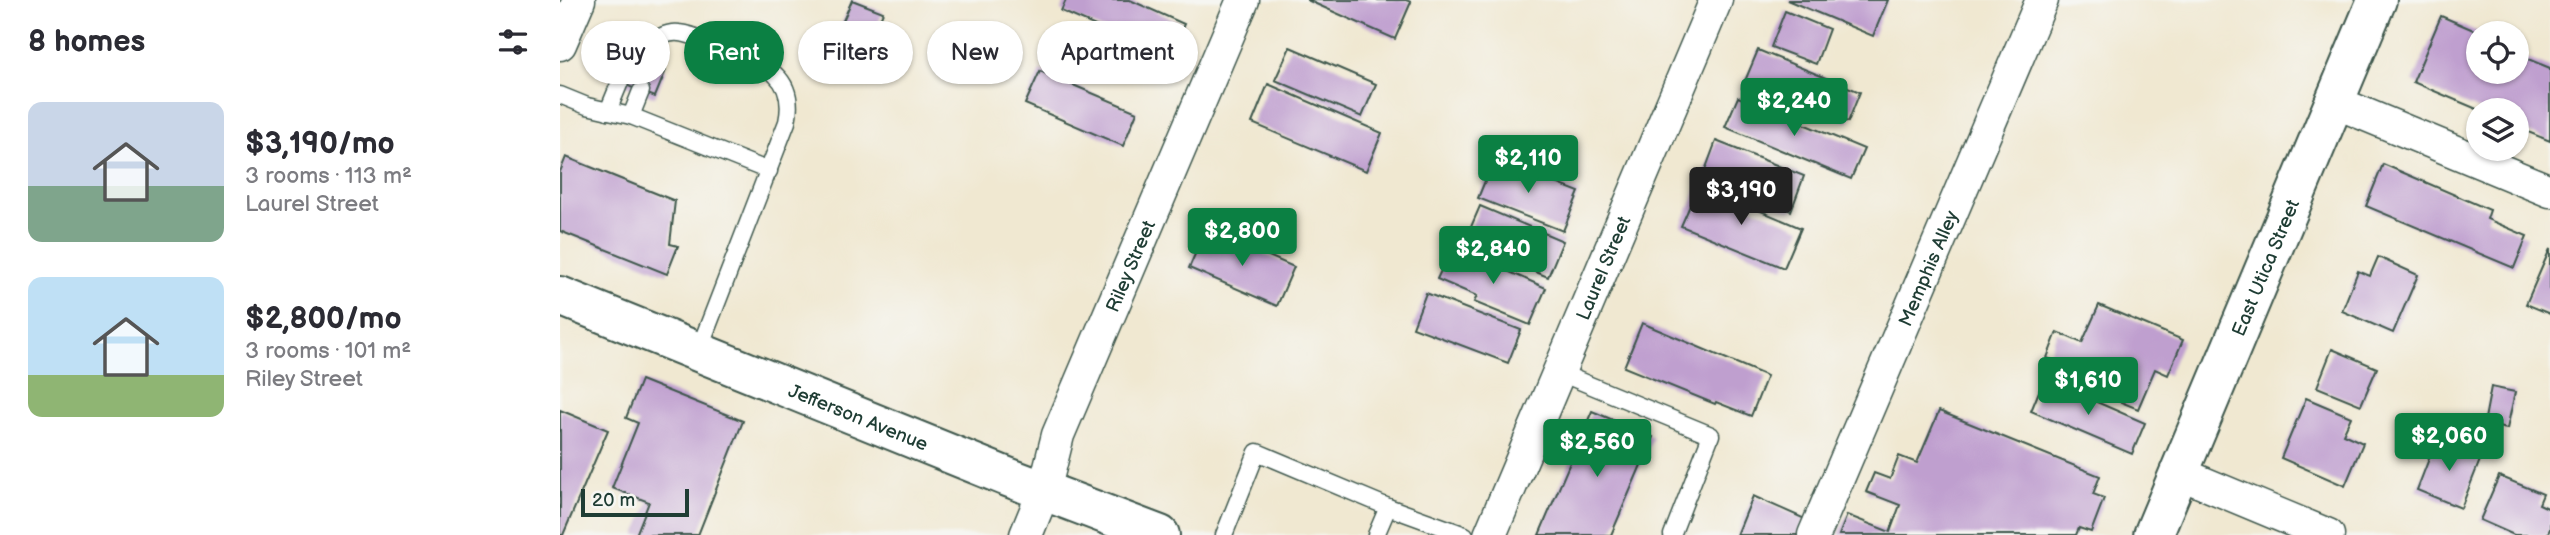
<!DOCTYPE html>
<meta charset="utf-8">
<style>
body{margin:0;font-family:"Balsamiq Sans",sans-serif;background:#f2f2f3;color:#2b2b33;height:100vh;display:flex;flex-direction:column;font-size:26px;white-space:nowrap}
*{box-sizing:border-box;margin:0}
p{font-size:23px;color:#7c7c81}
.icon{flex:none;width:38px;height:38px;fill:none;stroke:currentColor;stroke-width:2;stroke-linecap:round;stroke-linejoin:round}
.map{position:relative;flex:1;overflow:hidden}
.side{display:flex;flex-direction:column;background:#fff;width:560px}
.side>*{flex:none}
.hud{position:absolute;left:21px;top:21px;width:665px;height:63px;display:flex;gap:14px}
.buttons{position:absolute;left:1906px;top:21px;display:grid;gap:14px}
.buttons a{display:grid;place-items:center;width:63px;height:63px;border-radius:50%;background:#fff;box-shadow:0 2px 5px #0004;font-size:35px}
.scale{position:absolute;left:21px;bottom:18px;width:108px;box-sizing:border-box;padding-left:7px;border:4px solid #1f3d34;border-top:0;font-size:19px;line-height:24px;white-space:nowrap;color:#1f3d34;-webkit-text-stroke:5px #f6f6f2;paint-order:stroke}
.price{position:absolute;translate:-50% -60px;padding:0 16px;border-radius:7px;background:#0b8043;color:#fff;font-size:23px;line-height:46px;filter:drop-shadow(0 2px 4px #0008)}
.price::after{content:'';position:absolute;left:50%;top:42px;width:21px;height:16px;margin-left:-10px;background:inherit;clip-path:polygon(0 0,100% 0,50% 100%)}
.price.current{background:#222;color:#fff}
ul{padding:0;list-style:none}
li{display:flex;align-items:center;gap:21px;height:175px;padding:0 28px}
li span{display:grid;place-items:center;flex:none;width:196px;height:140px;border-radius:14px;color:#555}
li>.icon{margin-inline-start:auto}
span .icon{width:84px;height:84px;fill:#fffc;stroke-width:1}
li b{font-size:30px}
h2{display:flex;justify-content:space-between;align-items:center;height:84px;padding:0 28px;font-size:30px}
.tag{padding:0 24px;border-radius:32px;background:#fff;box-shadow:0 2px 5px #0004;font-size:24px;line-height:63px}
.tag.current{background:#0b8043;color:#fff}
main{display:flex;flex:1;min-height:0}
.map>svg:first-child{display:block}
.building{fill:#bf9fcf}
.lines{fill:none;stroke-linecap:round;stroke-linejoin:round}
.service-casing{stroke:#3e574c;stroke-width:19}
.minor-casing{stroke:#3e574c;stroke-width:35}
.tertiary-casing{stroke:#3e574c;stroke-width:42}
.service{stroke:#fff;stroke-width:16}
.minor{stroke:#fff;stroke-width:32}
.tertiary{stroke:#fff;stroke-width:38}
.labels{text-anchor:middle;stroke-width:6;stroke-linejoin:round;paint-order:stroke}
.street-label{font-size:19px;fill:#1f3d34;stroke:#f6f6f2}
</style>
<main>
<section class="side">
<h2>8 homes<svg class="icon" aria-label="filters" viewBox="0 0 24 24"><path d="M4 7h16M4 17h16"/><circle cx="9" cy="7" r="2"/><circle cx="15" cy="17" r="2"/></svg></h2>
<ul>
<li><span style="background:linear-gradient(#c9d6e8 60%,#7fa58c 0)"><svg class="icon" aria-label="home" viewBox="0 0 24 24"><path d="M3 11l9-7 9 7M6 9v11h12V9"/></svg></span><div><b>$3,190/mo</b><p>3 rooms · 113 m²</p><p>Laurel Street</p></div></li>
<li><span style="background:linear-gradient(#bfe0f5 70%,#8fb573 0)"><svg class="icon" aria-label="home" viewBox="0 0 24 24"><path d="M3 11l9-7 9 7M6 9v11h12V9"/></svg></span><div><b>$2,800/mo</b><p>3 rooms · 101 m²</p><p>Riley Street</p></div></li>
</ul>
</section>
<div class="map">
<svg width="1990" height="535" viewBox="0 0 1990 535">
<rect width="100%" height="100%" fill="#f6f6f2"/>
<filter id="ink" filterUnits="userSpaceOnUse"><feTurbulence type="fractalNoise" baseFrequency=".0143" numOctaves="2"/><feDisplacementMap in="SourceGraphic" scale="14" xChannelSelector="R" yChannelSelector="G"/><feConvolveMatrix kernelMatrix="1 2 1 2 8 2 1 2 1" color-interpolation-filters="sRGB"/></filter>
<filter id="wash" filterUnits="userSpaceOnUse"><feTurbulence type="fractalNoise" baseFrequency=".00686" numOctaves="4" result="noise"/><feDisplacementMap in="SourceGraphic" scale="28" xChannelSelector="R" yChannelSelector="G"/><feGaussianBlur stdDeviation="1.57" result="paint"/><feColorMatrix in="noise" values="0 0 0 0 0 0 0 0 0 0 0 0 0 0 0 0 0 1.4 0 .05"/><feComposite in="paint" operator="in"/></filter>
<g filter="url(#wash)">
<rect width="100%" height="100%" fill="#f0e8d1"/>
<g id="blocks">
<g class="building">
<path d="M 292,0 L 323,12 L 303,59 L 272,46 Z"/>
<path d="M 506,0 L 570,0 L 624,24 L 609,58 L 501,11 Z"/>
<path d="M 747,0 L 846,0 L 851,2 L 835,39 Z"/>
<path d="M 1227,0 L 1328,0 L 1313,36 Z"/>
<path d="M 1225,11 L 1269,29 L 1256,64 L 1211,47 Z"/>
<path d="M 1881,16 L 1918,32 L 1918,72 L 1956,72 L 1956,54 L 1990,68 L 1990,141 L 1956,127 L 1956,110 L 1919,110 L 1853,82 Z"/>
<path d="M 730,47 L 816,84 L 802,117 L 715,80 Z"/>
<path d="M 56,49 L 106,70 L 95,97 L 44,76 Z"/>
<path d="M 1198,50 L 1300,92 L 1288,122 L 1246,105 L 1242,114 L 1182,88 Z"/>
<path d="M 480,71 L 577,112 L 563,146 L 465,104 Z"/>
<path d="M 708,84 L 822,133 L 806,171 L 692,123 Z"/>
<path d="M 1178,97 L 1304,149 L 1291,179 L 1165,127 Z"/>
<path d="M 1156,141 L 1244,176 L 1231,211 L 1143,176 Z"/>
<path d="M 6,157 L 115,201 L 110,244 L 118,246 L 107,274 L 0,231 L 0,172 Z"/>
<path d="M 934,159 L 1019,192 L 1003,231 L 918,198 Z"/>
<path d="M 1823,164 L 1930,210 L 1927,219 L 1967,236 L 1954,268 L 1806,206 Z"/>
<path d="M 1139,185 L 1241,228 L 1224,268 L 1121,226 Z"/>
<path d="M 920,206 L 1003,241 L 988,277 L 904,243 Z"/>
<path d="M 646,229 L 734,267 L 717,306 L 629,268 Z"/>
<path d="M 892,247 L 986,288 L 970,325 L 914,302 L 917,296 L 877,279 Z"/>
<path d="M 1990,249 L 1990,314 L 1966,304 Z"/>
<path d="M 1818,257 L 1858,275 L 1833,333 L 1782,311 L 1798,271 L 1810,276 Z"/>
<path d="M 866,293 L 961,330 L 948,363 L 853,327 Z"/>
<path d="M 1539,305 L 1623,340 L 1608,375 L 1595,369 L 1578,409 L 1524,387 L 1529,375 L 1487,358 L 1497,332 L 1522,343 Z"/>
<path d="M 1082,323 L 1207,376 L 1191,416 L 1156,402 L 1155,404 L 1064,367 Z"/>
<path d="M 1772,349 L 1817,368 L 1801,405 L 1757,387 Z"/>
<path d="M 1484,379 L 1585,423 L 1572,454 L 1471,411 Z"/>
<path d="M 81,380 L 183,421 L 138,535 L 76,535 L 89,502 L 52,488 L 78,423 L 66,418 Z"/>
<path d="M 1931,387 L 1955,392 L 1947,429 L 1924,424 Z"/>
<path d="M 1746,398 L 1791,417 L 1783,434 L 1803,443 L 1785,486 L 1721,458 Z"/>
<path d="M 0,410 L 48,430 L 3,535 L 0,535 Z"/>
<path d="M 1032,411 L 1093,437 L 1051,535 L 979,535 Z"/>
<path d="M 1379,411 L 1540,476 L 1533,494 L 1544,498 L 1531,532 L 1519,528 L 1516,535 L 1279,535 L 1287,515 L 1330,532 L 1340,505 L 1306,492 L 1314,473 L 1330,479 L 1339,456 L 1357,463 Z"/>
<path d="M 1877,438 L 1922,455 L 1901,508 L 1857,490 Z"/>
<path d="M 1939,476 L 1983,494 L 1979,504 L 1990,509 L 1990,529 L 1987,535 L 1954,535 L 1920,520 Z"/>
<path d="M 1193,496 L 1245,519 L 1238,535 L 1177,535 Z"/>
</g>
</g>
</g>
<g filter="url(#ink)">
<use href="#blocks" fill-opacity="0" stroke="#3e574c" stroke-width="2"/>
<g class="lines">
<g class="service-casing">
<g id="service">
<path d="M 88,46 L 92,64"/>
<path d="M 71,56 C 86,47 101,31 119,33 C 133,34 147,42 160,47 C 197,62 238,72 227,122 L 138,352"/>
<path d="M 0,95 L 27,106 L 71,116 L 209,171"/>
<path d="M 48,111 L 60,82"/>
<path d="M 71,116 L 81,91"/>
<path d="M 998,372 L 1151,435 L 1112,535"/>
<path d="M 664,535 L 697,452 L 828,507 L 905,535"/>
<path d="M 816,535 L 828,507"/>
</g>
</g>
<g class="minor-casing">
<g id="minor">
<path d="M 0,44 L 19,0"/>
<path d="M 1775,102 L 1990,191"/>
<path d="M 1619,473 L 1768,535"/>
<path id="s1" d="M 466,535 L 484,491 L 498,435 L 683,0"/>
<path id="s2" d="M 930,535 L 1156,0"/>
<path id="s3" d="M 1254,535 L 1482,0"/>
</g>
</g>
<g class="tertiary-casing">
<g id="tertiary">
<path id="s4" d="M 0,296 L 445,476 L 600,535"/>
<path id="s5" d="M 1593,535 L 1817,0"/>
</g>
</g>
<use href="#service" class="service"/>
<use href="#minor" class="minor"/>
<use href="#tertiary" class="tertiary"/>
</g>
</g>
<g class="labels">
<g class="street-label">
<text dy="7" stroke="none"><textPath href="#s1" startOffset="289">Riley Street</textPath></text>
<text dy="7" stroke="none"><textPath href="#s2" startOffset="290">Laurel Street</textPath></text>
<text dy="7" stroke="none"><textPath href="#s3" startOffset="290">Memphis Alley</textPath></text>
<text dy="7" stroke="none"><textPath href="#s5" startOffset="290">East Utica Street</textPath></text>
<text dy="7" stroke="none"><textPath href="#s4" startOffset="322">Jefferson Avenue</textPath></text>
</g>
</g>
</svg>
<div class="buttons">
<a><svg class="icon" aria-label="locate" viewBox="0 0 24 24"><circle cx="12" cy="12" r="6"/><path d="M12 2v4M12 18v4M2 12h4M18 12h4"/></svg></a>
<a><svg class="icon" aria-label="layers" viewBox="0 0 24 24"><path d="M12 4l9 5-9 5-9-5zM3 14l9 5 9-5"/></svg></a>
</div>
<div class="scale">20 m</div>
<b class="price" style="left:1234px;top:138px">$2,240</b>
<b class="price" style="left:968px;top:195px">$2,110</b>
<b class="price current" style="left:1181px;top:227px">$3,190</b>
<b class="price" style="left:682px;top:268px">$2,800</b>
<b class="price" style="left:933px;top:286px">$2,840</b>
<b class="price" style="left:1528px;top:417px">$1,610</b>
<b class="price" style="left:1889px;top:473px">$2,060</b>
<b class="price" style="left:1037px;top:479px">$2,560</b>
<div class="hud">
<a class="tag">Buy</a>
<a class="tag current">Rent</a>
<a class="tag">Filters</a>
<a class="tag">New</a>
<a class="tag">Apartment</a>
</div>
</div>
</main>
